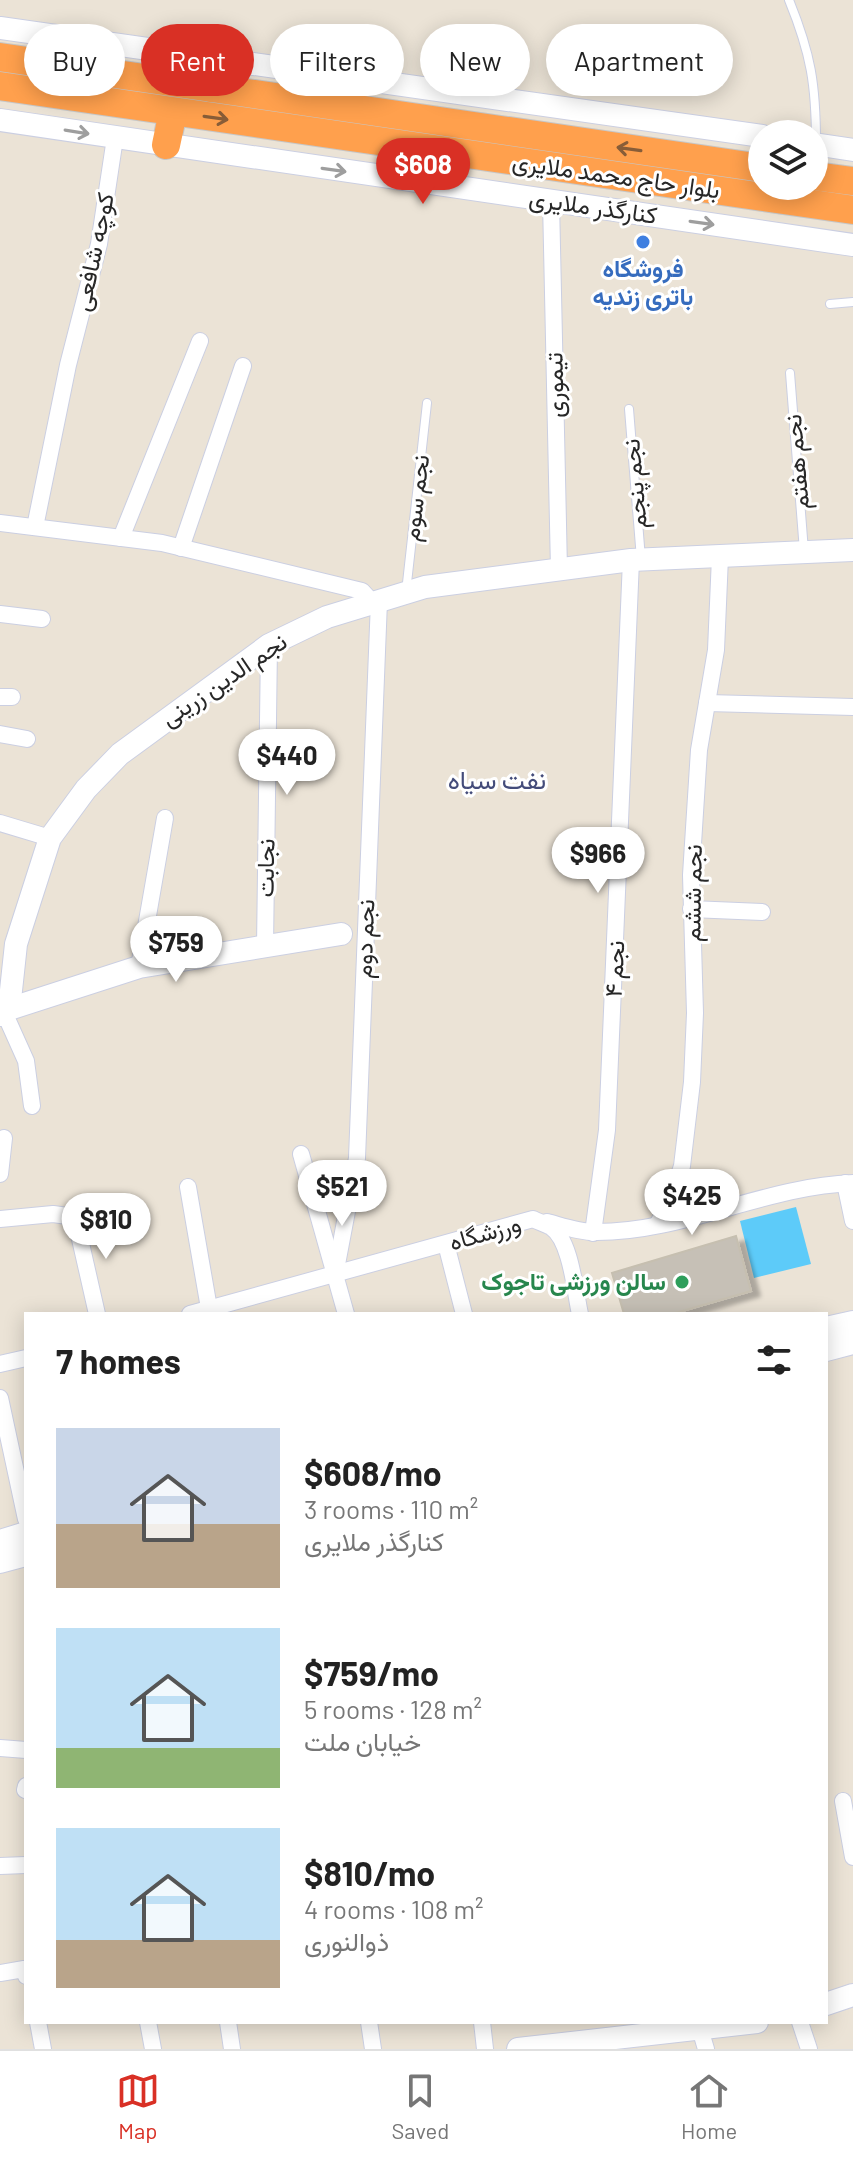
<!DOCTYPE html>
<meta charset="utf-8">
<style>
body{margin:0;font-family:Barlow,Vazirmatn,sans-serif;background:#f6f6f6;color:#222;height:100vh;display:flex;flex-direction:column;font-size:30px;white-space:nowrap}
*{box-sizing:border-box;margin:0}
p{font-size:26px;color:#767676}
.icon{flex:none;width:44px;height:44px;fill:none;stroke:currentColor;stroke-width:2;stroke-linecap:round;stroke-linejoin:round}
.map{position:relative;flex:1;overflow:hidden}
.sheet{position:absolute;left:24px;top:1312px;width:804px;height:712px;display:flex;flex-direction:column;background:#fff;border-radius:0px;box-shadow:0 4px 20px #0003}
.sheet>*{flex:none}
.top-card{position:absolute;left:24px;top:24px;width:806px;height:72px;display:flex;gap:16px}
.fabs{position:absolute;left:748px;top:120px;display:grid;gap:16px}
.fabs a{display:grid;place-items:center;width:80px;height:80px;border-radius:50%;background:#fff;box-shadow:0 4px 20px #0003;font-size:40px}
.price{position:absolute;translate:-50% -68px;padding:0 18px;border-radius:28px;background:#fff;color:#222;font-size:26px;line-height:52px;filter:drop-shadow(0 2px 4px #0008)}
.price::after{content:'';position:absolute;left:50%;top:48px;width:24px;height:18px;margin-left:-12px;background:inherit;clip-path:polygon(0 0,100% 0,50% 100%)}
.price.active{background:#d93025;color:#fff}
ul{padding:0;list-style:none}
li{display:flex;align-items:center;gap:24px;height:200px;padding:0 32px}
li span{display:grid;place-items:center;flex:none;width:224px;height:160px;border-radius:0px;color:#555}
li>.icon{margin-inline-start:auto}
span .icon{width:96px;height:96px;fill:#fffc;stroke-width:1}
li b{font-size:34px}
h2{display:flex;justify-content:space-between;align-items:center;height:96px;padding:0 32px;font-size:34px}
.tag{padding:0 28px;border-radius:36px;background:#fff;box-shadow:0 4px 20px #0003;font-size:28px;line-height:72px}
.tag.active{background:#d93025;color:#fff}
.dock{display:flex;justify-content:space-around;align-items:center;height:112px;border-top:2px solid #e0e0e0;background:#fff;font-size:22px;color:#767676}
.dock a{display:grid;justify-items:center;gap:4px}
.dock .active{color:#d93025}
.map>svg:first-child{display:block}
.water{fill:#5dcbf9}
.building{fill:#c6c0b6;stroke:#c6bfb0;stroke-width:2;filter:url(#shadow)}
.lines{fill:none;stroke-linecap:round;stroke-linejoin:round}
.lane-casing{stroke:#cbcfe2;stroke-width:10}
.street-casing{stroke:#cbcfe2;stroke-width:18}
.secondary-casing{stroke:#cbcfe2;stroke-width:24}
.highway-casing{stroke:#c7c7c7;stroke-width:30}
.lane{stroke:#fff;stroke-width:8}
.street{stroke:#fff;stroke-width:16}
.secondary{stroke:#fff;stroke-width:22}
.highway{stroke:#ffa04d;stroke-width:28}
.oneway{stroke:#885d38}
.oneway2{stroke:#9e9e9e}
.shop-dot{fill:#3f7fe0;stroke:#fff;stroke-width:3}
.leisure-dot{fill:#2e9e5b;stroke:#fff;stroke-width:3}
.labels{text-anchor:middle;stroke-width:6;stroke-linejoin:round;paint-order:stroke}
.street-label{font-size:24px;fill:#272727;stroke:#fff}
.shop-label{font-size:24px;font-weight:bold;fill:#366cbe;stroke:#fff}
.leisure-label{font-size:24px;font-weight:bold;fill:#27864d;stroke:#fff;text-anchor:end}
.neighbourhood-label{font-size:26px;fill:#444c7a;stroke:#fff}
</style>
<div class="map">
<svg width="853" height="2049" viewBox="0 0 853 2049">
<defs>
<filter id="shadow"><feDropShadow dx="9" dy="5" stdDeviation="2" flood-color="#0004"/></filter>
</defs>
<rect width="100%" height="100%" fill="#ebe3d6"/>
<path class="water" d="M 796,1207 L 811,1264 L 754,1278 L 740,1221 Z"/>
<path class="building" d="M 736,1236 L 751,1291 L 672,1314 L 624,1314 L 612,1273 Z"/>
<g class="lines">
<g class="lane-casing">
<g id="lane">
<path d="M 789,0 C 811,54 816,85 816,143"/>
<path d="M 830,304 L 853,302"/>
<path d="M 790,373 L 804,551"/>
<path d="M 629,409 L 641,559"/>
<path d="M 406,592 L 427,403"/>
</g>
</g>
<g class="street-casing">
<g id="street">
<path d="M 551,201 L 559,570"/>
<path d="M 0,523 L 162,543 L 362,591 L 373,603"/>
<path d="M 35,527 L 68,365 L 99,244 L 115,138"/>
<path d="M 121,538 L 200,341"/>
<path d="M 181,548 L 243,366"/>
<path d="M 0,614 L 42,619"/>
<path d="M 0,697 L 12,697"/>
<path d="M 707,703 L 853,707"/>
<path d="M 0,734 L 27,739"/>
<path d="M 0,823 L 50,838"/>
<path d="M 691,909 L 762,912"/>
<path d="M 265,947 L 269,645"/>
<path d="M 139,967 L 165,818"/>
<path d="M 4,1012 L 26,1061 L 32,1106"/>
<path d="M 301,1154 L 346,1314"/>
<path d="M 0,1174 L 4,1138"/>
<path d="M 845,1183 L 853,1221"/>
<path d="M 188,1187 L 210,1314"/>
<path d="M 0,1219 L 53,1214 L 75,1217 L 97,1314"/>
<path d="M 547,1222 C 562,1226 579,1232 594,1232 C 682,1233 765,1186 853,1183"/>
<path d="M 657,1225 L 672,1198 L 682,1166 L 692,1082 L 695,1013 L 691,875 L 699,750 L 716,650 L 720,557"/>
<path d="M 593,1233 L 607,1130 L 631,560"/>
<path d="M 446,1244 L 464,1314"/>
<path d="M 335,1275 L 357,1158 L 379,601"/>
<path d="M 190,1314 L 533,1219 C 539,1222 546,1224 551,1227 C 571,1240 575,1292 580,1314"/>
<path d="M 0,1364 L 26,1358"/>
<path d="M 0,1398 L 26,1519"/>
<path d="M 0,1748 L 26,1750"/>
<path d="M 25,1790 L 26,1786"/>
<path d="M 843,1801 L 853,1857"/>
<path d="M 0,1866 L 26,1865"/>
<path d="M 0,1973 L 24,1969 L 26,1976"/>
<path d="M 38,2022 L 43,2049"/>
<path d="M 148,2022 L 153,2049"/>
<path d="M 228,2022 L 232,2049"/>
<path d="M 369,2022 L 373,2049"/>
<path d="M 482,2022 L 485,2049"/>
<path d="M 698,2022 L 706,2049"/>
<path d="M 800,2022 L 809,2049"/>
</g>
</g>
<g class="secondary-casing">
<g id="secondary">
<path d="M 0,28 L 762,136"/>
<path d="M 0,120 L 853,245"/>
<path d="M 814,144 L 853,150"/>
<path d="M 9,1009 L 16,944 L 50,838 L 86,789 L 120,754 L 269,645 L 327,617 L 425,587 L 631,560 L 853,550"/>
<path d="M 1,1015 L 9,1009 L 139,967 L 341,934"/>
<path d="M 826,1328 L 853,1322"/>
<path d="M 826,1350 L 853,1343"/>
<path d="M 0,1541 L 26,1533"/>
<path d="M 0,1562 L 26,1555"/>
<path d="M 826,2004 L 853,1995"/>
<path d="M 518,2049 L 757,2022"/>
</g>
</g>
<g class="highway-casing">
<g id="highway">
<path d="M 0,57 L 762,168"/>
<path d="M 0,86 L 853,210"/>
<path d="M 212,88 L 216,57"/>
<path d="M 166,145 L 173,112"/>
<path d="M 814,176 L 853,181"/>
</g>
</g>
<use href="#lane" class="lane"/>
<use href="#street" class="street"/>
<use href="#secondary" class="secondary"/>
<use href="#highway" class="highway"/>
</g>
<defs><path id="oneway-shaft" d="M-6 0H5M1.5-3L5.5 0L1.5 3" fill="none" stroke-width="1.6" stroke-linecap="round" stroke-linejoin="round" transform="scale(2)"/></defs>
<g class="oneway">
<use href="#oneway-shaft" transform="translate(216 118) rotate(8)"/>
<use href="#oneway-shaft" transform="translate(629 149) rotate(-172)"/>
</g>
<g class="oneway2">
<use href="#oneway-shaft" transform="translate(77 132) rotate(9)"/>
<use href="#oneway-shaft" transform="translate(334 170) rotate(8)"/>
<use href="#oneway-shaft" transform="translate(702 223) rotate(8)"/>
</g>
<circle class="shop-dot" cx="643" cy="242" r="8"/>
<circle class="leisure-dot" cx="682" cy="1282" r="8"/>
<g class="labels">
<g class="street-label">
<text transform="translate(616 176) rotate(8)" y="8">بلوار حاج محمد ملایری</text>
<text transform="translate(593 207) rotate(8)" y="8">کنارگذر ملایری</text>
<text transform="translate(94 252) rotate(-78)" y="8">کوچه شافعی</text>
<text transform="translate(555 385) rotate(-91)" y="8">تیموری</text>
<text transform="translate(797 462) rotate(-95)" y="8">نجم هفتم</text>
<text transform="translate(635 484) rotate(-95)" y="8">نجم پنجم</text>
<text transform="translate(416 498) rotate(-83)" y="8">نجم سوم</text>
<text transform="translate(224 680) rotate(-34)" y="8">نجم الدین زرینی</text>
<text transform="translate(266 868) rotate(-89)" y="8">نجابت</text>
<text transform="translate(693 893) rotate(-89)" y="8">نجم ششم</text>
<text transform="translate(365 939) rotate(-88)" y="8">نجم دوم</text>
<text transform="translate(615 969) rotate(-87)" y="8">نجم ۴</text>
<text transform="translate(485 1233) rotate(-16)" y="8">ورزشگاه</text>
</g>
<g class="shop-label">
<text x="643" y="277">فروشگاه<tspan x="643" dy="28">باتری زندیه</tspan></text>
</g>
<g class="leisure-label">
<text x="666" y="1290">سالن ورزشی تاجوک</text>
</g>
<g class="neighbourhood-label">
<text x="497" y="789">نفت سیاه</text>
</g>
</g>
</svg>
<div class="fabs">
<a><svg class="icon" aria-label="layers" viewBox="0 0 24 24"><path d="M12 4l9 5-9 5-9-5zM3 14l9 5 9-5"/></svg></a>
</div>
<b class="price active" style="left:423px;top:206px">$608</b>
<b class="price" style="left:287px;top:797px">$440</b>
<b class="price" style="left:598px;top:895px">$966</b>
<b class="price" style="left:176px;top:984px">$759</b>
<b class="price" style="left:342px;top:1228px">$521</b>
<b class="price" style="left:692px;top:1237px">$425</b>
<b class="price" style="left:106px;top:1261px">$810</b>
<div class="top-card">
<a class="tag">Buy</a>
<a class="tag active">Rent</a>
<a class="tag">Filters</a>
<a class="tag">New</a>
<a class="tag">Apartment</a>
</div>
<section class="sheet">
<h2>7 homes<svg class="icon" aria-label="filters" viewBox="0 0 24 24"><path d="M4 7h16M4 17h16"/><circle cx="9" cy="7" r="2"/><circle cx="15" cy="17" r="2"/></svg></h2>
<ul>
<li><span style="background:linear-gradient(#c9d6e8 60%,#b9a48a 0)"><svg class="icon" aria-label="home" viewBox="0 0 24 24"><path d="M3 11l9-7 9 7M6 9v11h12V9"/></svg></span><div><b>$608/mo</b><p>3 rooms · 110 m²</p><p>کنارگذر ملایری</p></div></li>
<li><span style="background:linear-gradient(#bfe0f5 75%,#8fb573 0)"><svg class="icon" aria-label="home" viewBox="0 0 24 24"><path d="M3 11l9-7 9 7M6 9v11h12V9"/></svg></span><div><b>$759/mo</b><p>5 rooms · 128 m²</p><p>خیابان ملت</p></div></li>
<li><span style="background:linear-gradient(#bfe0f5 70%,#b9a48a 0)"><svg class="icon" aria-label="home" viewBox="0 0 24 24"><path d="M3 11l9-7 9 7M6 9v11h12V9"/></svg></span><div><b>$810/mo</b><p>4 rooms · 108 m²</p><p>ذوالنوری</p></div></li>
</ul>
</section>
</div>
<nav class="dock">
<a class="active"><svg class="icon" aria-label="map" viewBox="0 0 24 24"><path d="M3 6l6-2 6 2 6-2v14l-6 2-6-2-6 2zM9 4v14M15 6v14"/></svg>Map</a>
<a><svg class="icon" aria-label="saved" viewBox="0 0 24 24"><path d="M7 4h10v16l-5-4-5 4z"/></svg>Saved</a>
<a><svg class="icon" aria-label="home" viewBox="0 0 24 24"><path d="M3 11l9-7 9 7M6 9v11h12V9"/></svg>Home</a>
</nav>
